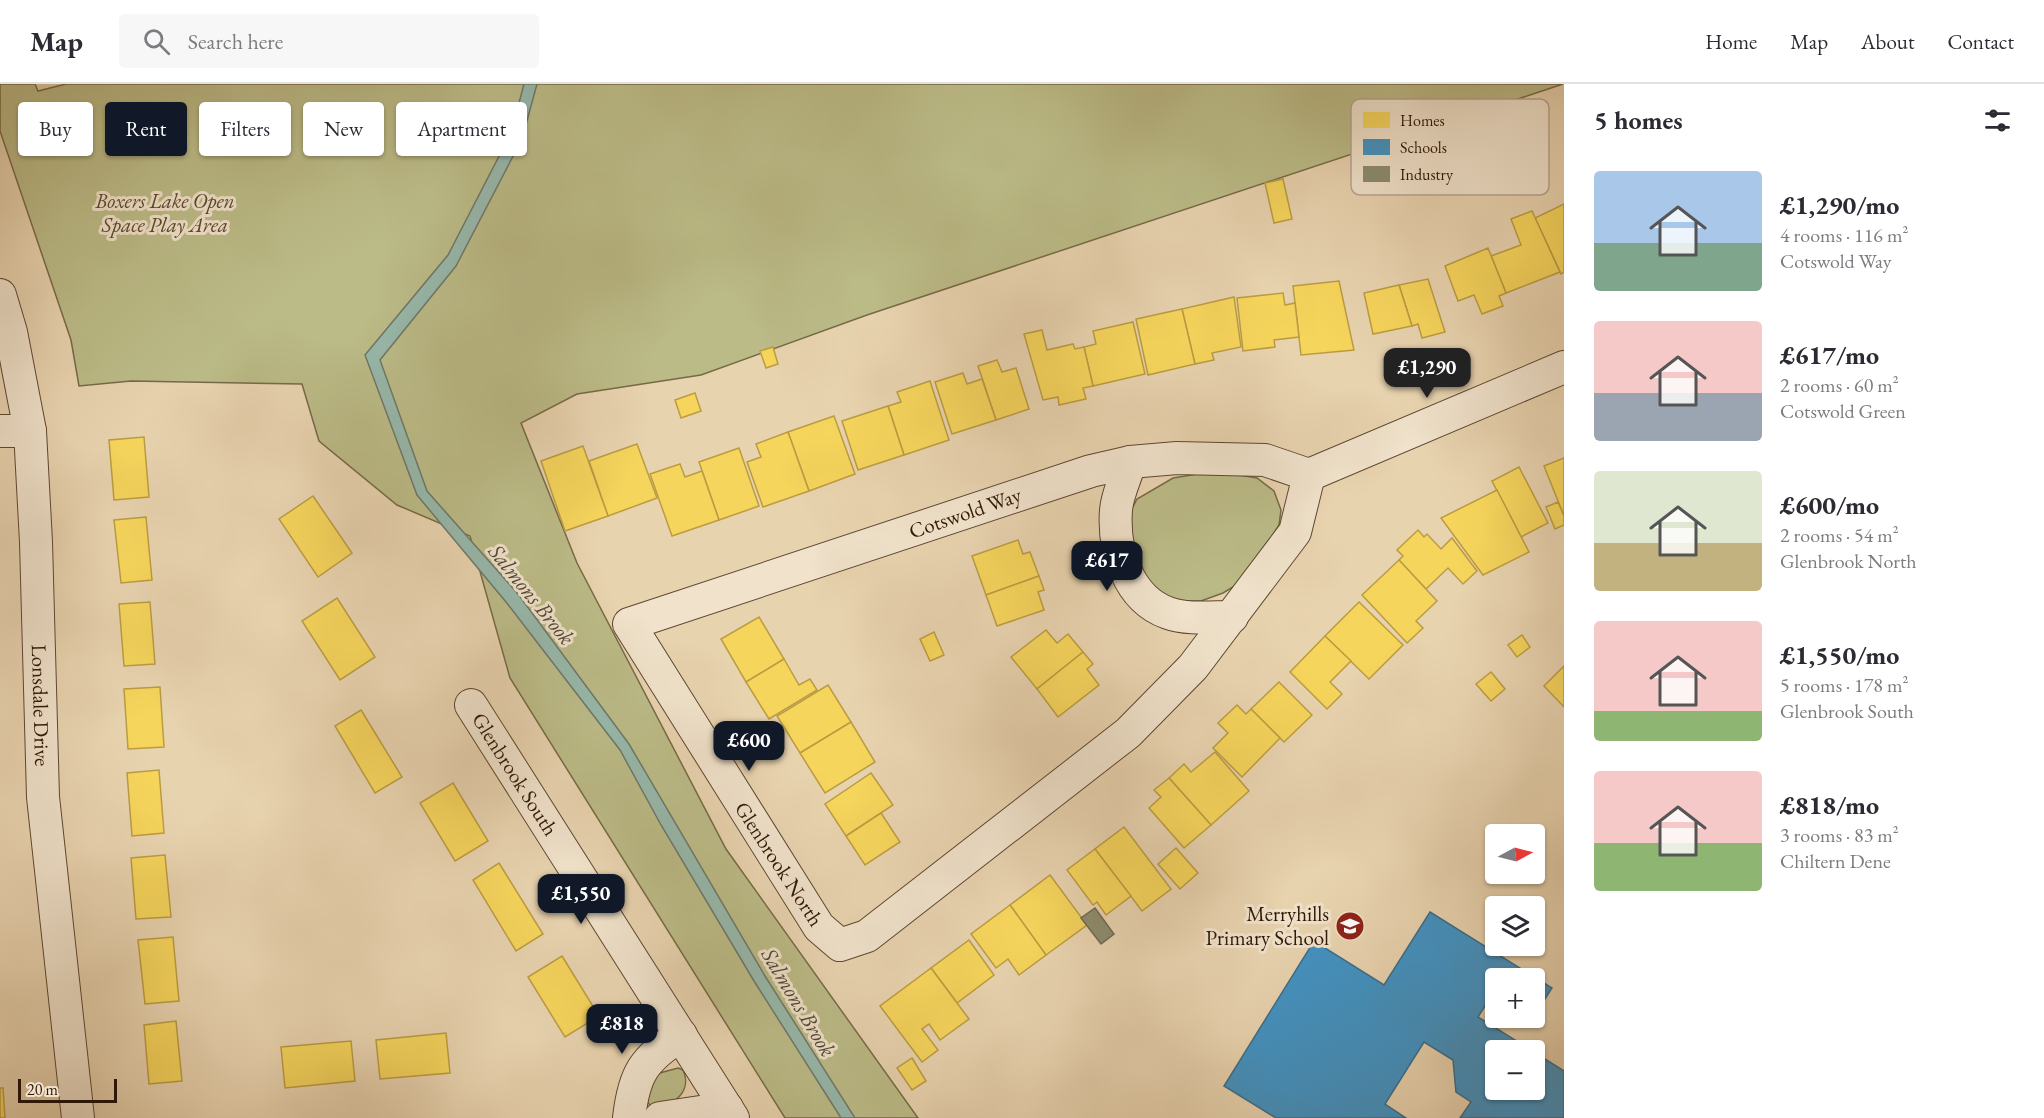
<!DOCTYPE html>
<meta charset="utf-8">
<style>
body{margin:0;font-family:"EB Garamond",serif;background:#f7f7f7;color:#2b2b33;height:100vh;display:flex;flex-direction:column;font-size:22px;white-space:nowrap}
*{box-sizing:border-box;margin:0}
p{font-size:20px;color:#7c7c81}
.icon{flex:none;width:33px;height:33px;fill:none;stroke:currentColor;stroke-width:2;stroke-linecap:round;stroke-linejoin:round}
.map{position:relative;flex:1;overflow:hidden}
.side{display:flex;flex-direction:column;background:#fff;width:480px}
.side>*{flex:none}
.guide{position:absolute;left:18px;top:18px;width:570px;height:54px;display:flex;gap:12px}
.needle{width:39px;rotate:83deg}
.tools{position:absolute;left:1485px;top:740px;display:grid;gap:12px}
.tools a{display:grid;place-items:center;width:60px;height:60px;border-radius:6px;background:#fff;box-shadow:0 2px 4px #0004;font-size:30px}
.scale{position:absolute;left:18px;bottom:15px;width:99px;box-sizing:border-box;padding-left:6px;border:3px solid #301806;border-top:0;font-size:16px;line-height:21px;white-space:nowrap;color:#301806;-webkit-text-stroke:4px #f0e2cb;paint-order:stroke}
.price{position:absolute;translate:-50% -51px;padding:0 14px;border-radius:12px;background:#111827;color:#fff;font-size:20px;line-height:39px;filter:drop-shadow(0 2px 3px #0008)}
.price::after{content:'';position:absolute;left:50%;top:36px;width:18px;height:14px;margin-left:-9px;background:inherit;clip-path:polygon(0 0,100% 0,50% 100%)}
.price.on{background:#222;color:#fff}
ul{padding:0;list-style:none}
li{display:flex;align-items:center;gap:18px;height:150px;padding:0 30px}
li span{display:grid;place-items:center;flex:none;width:168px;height:120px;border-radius:6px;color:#555}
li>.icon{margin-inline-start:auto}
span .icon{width:72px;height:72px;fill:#fffc;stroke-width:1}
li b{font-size:26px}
h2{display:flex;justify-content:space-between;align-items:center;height:72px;padding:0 30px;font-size:26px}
.pill{padding:0 21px;border-radius:6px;background:#fff;box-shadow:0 2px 4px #0004;font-size:21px;line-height:54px}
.pill.on{background:#111827;color:#fff}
header{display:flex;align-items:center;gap:36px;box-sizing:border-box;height:84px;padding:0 30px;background:#fff;border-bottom:2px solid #e1e1e2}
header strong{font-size:28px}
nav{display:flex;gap:33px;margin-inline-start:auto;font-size:21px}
.search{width:420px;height:54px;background:#f7f7f7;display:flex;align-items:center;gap:15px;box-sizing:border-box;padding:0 21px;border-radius:6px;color:#7c7c81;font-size:22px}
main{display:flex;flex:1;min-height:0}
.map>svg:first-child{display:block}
.green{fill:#bbbb87;stroke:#766a46;stroke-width:1.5}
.water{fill:#97b8ab;stroke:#6e7869;stroke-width:1.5}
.homes{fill:#f6d55c;stroke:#bb9c42;stroke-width:1.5}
.schools{fill:#4393c3;stroke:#3d6e8a;stroke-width:1.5}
.industry{fill:#8c8c6e;stroke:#70694f;stroke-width:1.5}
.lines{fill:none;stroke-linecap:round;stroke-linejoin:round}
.minor-casing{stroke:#5e4730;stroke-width:34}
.minor{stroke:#f0e2cb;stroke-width:32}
.labels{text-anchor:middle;stroke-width:6;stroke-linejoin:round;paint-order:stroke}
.park-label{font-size:21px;font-style:italic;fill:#5a492d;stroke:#f0e2cb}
.street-label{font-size:21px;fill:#301806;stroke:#f0e2cb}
.poi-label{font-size:21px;fill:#301806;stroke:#f0e2cb;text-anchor:end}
.water-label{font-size:22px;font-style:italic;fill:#4f4838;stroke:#f0e2cb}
.key{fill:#f0e2cb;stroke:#b6a590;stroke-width:1.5}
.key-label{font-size:16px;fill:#301806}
</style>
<header>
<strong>Map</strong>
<div class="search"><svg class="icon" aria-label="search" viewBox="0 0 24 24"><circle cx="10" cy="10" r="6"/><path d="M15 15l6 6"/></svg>Search here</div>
<nav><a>Home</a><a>Map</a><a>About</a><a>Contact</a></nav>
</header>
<main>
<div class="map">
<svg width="1564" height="1034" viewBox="0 0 1564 1034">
<rect width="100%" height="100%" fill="#e8d3af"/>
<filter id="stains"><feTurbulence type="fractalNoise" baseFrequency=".00333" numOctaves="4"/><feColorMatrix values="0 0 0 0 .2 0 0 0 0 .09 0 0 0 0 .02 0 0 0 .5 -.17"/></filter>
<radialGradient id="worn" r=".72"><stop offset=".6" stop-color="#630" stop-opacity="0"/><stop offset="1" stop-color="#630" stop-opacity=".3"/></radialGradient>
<g class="green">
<path d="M 0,0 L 35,0 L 38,7 L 66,0 L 1563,0 L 867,231 L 701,291 L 577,310 L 521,339 L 577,479 L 726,765 L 918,1034 L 785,1034 L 510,594 L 470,452 L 397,421 L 319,357 L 302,300 L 131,297 L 79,302 L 71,256 L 0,47 Z"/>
<path d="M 1216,387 L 1257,394 L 1274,407 L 1281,426 L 1279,441 L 1243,497 L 1223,509 L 1201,517 L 1179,517 L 1156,509 L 1140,494 L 1127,434 L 1137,415 L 1173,394 Z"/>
<path d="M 678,984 L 683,986 C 693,1008 672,1025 650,1021 L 644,1014 L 656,990 Z"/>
</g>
<path class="water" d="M 524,0 L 537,0 L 522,55 L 456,182 L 380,276 L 427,407 L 518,510 L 629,660 L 765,892 L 855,1034 L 841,1034 L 754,897 L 661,741 L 620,666 L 506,518 L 417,411 L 365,271 L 448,171 L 511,49 Z"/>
<g class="homes">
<path d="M 1283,95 L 1292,135 L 1274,139 L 1265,99 Z"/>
<path d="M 1564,120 L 1564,188 L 1561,190 L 1535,134 Z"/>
<path d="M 1532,127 L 1560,188 L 1506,209 L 1491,172 L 1521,161 L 1511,135 Z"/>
<path d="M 1488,164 L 1506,209 L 1499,212 L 1503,222 L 1482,230 L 1474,211 L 1458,217 L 1445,182 Z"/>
<path d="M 1428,195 L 1445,248 L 1422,254 L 1418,240 L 1412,242 L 1399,201 Z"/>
<path d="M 1339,197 L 1354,266 L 1301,271 L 1293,202 Z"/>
<path d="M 1399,201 L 1412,242 L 1373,250 L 1364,209 Z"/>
<path d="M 1283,209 L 1285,221 L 1295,219 L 1299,253 L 1274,256 L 1275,263 L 1243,267 L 1237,214 Z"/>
<path d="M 1234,213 L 1241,263 L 1212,269 L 1214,276 L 1195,280 L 1182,225 Z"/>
<path d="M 1182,225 L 1195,280 L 1148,291 L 1136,235 Z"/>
<path d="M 1133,238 L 1145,290 L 1093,302 L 1084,263 L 1096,260 L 1093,247 Z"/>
<path d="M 1042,246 L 1047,266 L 1073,260 L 1075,265 L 1084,263 L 1093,302 L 1083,304 L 1086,315 L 1059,321 L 1058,313 L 1043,316 L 1024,250 Z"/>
<path d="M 773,263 L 778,280 L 766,284 L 760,267 Z"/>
<path d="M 997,276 L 1002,288 L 1016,284 L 1029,325 L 996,336 L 978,282 Z"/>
<path d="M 963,289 L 967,300 L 982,295 L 996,336 L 952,350 L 935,298 Z"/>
<path d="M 930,297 L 949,356 L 904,371 L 888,322 L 901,318 L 897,308 Z"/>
<path d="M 695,309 L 701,327 L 681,334 L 675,316 Z"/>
<path d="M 888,322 L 904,371 L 858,386 L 842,337 Z"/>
<path d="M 834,332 L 855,390 L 809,407 L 788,348 Z"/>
<path d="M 788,348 L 809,407 L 763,423 L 747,378 L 761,373 L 756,360 Z"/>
<path d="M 144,353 L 149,413 L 114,416 L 109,356 Z"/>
<path d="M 637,360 L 657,414 L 608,432 L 589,377 Z"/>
<path d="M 583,362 L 608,432 L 565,447 L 541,377 Z"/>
<path d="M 739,364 L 759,422 L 719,436 L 699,378 Z"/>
<path d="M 1564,374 L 1564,432 L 1544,382 Z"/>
<path d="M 680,380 L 685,393 L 702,387 L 719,436 L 672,452 L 650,390 Z"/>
<path d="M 1519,383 L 1548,439 L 1521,453 L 1492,397 Z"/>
<path d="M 1497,406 L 1529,468 L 1483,491 L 1441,434 Z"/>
<path d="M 313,412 L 352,469 L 318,493 L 279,435 Z"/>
<path d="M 1558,418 L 1564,432 L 1564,441 L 1555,445 L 1546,423 Z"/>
<path d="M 146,433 L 152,496 L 121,499 L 114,436 Z"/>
<path d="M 1418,446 L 1424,453 L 1427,450 L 1441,465 L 1452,454 L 1477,487 L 1463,500 L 1448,484 L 1426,505 L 1399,476 L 1403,472 L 1397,466 Z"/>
<path d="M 1018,456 L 1023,470 L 1030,468 L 1039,492 L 986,511 L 972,472 Z"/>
<path d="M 1399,476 L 1437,517 L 1416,537 L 1423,544 L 1407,559 L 1362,511 Z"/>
<path d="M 1039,492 L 1044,506 L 1038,508 L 1044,526 L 997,542 L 986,511 Z"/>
<path d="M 337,514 L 375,573 L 340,596 L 302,537 Z"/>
<path d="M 150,518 L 155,580 L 124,582 L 119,520 Z"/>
<path d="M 1359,518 L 1403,561 L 1369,595 L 1325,552 Z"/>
<path d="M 759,533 L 784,575 L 746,598 L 721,555 Z"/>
<path d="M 1046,546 L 1057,559 L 1068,550 L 1083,568 L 1037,605 L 1011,573 Z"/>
<path d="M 934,548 L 944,571 L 930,577 L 920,555 Z"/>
<path d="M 1522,551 L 1530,563 L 1517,573 L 1508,561 Z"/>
<path d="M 1325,552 L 1351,577 L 1330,598 L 1342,610 L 1327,625 L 1290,588 Z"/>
<path d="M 1083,568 L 1093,580 L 1087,585 L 1099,601 L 1058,633 L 1037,605 Z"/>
<path d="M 784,575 L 799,601 L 810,595 L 817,606 L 769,635 L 746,598 Z"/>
<path d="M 1564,582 L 1564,623 L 1544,602 Z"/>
<path d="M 1491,588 L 1505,605 L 1491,617 L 1476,600 Z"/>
<path d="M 1279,598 L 1312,631 L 1284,658 L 1251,625 Z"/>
<path d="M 828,601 L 851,638 L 800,669 L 777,632 Z"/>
<path d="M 160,603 L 164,663 L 128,665 L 124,605 Z"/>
<path d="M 1237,621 L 1246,630 L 1251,625 L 1280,654 L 1242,693 L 1213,664 L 1228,649 L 1218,639 Z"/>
<path d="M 361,626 L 402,693 L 375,709 L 335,642 Z"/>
<path d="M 851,638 L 875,678 L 825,709 L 800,669 Z"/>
<path d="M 1215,668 L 1249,707 L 1211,741 L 1169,694 L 1184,680 L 1191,688 Z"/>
<path d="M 159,686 L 164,749 L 132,752 L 127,689 Z"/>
<path d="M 871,689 L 893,721 L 846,752 L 825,720 Z"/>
<path d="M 1169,694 L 1211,741 L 1184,764 L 1149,724 L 1161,713 L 1154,706 Z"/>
<path d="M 453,699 L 488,757 L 455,777 L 420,719 Z"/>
<path d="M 881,729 L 900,758 L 865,781 L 846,752 Z"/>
<path d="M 1124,743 L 1171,805 L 1142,827 L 1095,765 Z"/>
<path d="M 1176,764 L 1198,789 L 1180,805 L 1158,780 Z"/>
<path d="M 1095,765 L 1131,812 L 1106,831 L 1097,818 L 1093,821 L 1067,786 Z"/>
<path d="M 165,771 L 171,833 L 136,835 L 131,774 Z"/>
<path d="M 499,779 L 543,850 L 516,867 L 473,796 Z"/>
<path d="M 1050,791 L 1087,841 L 1046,871 L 1010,821 Z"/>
<path d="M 1010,821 L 1046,871 L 1019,891 L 1008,875 L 996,884 L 971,850 Z"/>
<path d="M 173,853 L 179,917 L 145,920 L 138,856 Z"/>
<path d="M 969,856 L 994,891 L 957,919 L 931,884 Z"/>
<path d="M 562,872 L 599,932 L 565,953 L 528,893 Z"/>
<path d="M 931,884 L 969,935 L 940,956 L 929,940 L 922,945 L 938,966 L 922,978 L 880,922 Z"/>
<path d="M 176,937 L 182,997 L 149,1000 L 144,941 Z"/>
<path d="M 446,949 L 450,989 L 380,995 L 376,956 Z"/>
<path d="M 351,957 L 355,997 L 285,1004 L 281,963 Z"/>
<path d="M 912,974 L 926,997 L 912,1006 L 897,984 Z"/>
<path d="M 0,1004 L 3,1004 L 5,1034 L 0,1034 Z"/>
</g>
<path class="schools" d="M 1430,828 L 1552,904 L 1534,932 L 1534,894 L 1496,894 L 1496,913 L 1492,911 L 1478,933 L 1531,966 L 1496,966 L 1496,1005 L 1534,1005 L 1534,968 L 1564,987 L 1564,1034 L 1460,1034 L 1471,1018 L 1456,1008 L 1453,976 L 1424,958 L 1385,1020 L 1406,1034 L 1276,1034 L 1224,1002 L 1314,857 L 1384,901 Z"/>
<path class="industry" d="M 1095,824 L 1114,850 L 1101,860 L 1081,834 Z"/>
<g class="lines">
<g class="minor-casing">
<g id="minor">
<path id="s1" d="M 0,211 L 11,248 L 30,347 L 36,458 L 43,713 L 78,1034"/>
<path d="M 0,347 L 30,347"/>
<path d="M 1177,374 L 1265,376 L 1309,391 L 1295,448 L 1193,583 L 1128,649 L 867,852 L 840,861 L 819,843 L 629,540 L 1091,387 L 1130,378 Z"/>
<path d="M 1130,378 C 1126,393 1117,411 1116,426 C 1113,466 1128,515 1168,529 C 1187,536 1212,533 1232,533"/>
<path d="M 1309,391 L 1564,283"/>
<path id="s2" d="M 471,621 L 733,1034"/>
<path d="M 629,1034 C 634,989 644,975 681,951"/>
<path d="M 660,1034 L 727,1024"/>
</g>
</g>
<use href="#minor" class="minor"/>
</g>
<defs>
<g id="school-disc" transform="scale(1.5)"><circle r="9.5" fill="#8f2418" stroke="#f0e2cb"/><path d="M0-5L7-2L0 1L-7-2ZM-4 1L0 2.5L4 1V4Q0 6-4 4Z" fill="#fff"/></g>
</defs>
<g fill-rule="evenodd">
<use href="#school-disc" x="1350" y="842"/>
</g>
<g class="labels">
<g class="park-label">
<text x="165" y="124">Boxers Lake Open<tspan x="165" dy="24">Space Play Area</tspan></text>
</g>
<g class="street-label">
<text transform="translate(965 429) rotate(-19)" y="7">Cotswold Way</text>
<text dy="7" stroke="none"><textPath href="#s1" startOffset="414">Lonsdale Drive</textPath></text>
<text dy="7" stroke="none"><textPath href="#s2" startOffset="82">Glenbrook South</textPath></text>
<text transform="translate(779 780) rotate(57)" y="7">Glenbrook North</text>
</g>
<g class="poi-label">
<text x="1329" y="837">Merryhills<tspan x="1329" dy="24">Primary School</tspan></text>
</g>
<g class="water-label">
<text transform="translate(532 510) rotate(51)" y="8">Salmons Brook</text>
<text transform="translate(799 918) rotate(59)" y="8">Salmons Brook</text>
</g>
</g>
<rect x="1351" y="15" width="198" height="96" rx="9" class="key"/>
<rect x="1363" y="28" width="27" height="16" fill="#f6d55c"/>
<rect x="1363" y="55" width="27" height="16" fill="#4393c3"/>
<rect x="1363" y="82" width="27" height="16" fill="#8c8c6e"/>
<g class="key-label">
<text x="1400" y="42">Homes</text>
<text x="1400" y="69">Schools</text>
<text x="1400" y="96">Industry</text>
</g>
<rect width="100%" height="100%" filter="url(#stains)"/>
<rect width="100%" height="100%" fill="url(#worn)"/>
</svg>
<div class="tools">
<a><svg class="needle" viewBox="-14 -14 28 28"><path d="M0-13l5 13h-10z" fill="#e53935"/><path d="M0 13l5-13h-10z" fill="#7c7c81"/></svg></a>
<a><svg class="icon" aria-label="layers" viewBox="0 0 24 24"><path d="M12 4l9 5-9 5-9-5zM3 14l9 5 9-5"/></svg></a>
<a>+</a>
<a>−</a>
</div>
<div class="scale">20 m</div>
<b class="price on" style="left:1427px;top:315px">£1,290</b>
<b class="price" style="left:1107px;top:508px">£617</b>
<b class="price" style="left:749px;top:688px">£600</b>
<b class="price" style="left:581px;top:841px">£1,550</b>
<b class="price" style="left:622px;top:971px">£818</b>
<div class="guide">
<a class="pill">Buy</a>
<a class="pill on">Rent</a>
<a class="pill">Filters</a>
<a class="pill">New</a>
<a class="pill">Apartment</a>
</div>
</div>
<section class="side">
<h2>5 homes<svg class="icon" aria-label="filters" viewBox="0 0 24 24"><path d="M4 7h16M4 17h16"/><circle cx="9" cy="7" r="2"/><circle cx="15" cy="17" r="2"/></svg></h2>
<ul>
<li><span style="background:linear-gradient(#a9c7e8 60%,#7fa58c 0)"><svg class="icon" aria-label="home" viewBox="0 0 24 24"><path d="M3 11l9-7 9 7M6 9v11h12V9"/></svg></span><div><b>£1,290/mo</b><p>4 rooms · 116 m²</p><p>Cotswold Way</p></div></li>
<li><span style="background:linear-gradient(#f6c9c9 60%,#9aa5b1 0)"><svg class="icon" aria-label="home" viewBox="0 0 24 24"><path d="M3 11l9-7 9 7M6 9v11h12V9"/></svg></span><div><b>£617/mo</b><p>2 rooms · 60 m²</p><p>Cotswold Green</p></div></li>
<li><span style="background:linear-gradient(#dfe7d0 60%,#c2b280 0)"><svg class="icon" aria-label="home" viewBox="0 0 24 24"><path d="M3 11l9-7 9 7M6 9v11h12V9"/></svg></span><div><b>£600/mo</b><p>2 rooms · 54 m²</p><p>Glenbrook North</p></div></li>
<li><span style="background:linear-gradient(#f6c9c9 75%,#8fb573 0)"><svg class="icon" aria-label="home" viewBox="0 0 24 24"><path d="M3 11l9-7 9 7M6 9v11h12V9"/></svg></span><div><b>£1,550/mo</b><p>5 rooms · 178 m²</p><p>Glenbrook South</p></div></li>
<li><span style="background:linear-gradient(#f6c9c9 60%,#8fb573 0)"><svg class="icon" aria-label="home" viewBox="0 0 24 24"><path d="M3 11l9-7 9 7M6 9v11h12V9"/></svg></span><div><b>£818/mo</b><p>3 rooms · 83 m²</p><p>Chiltern Dene</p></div></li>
</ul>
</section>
</main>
